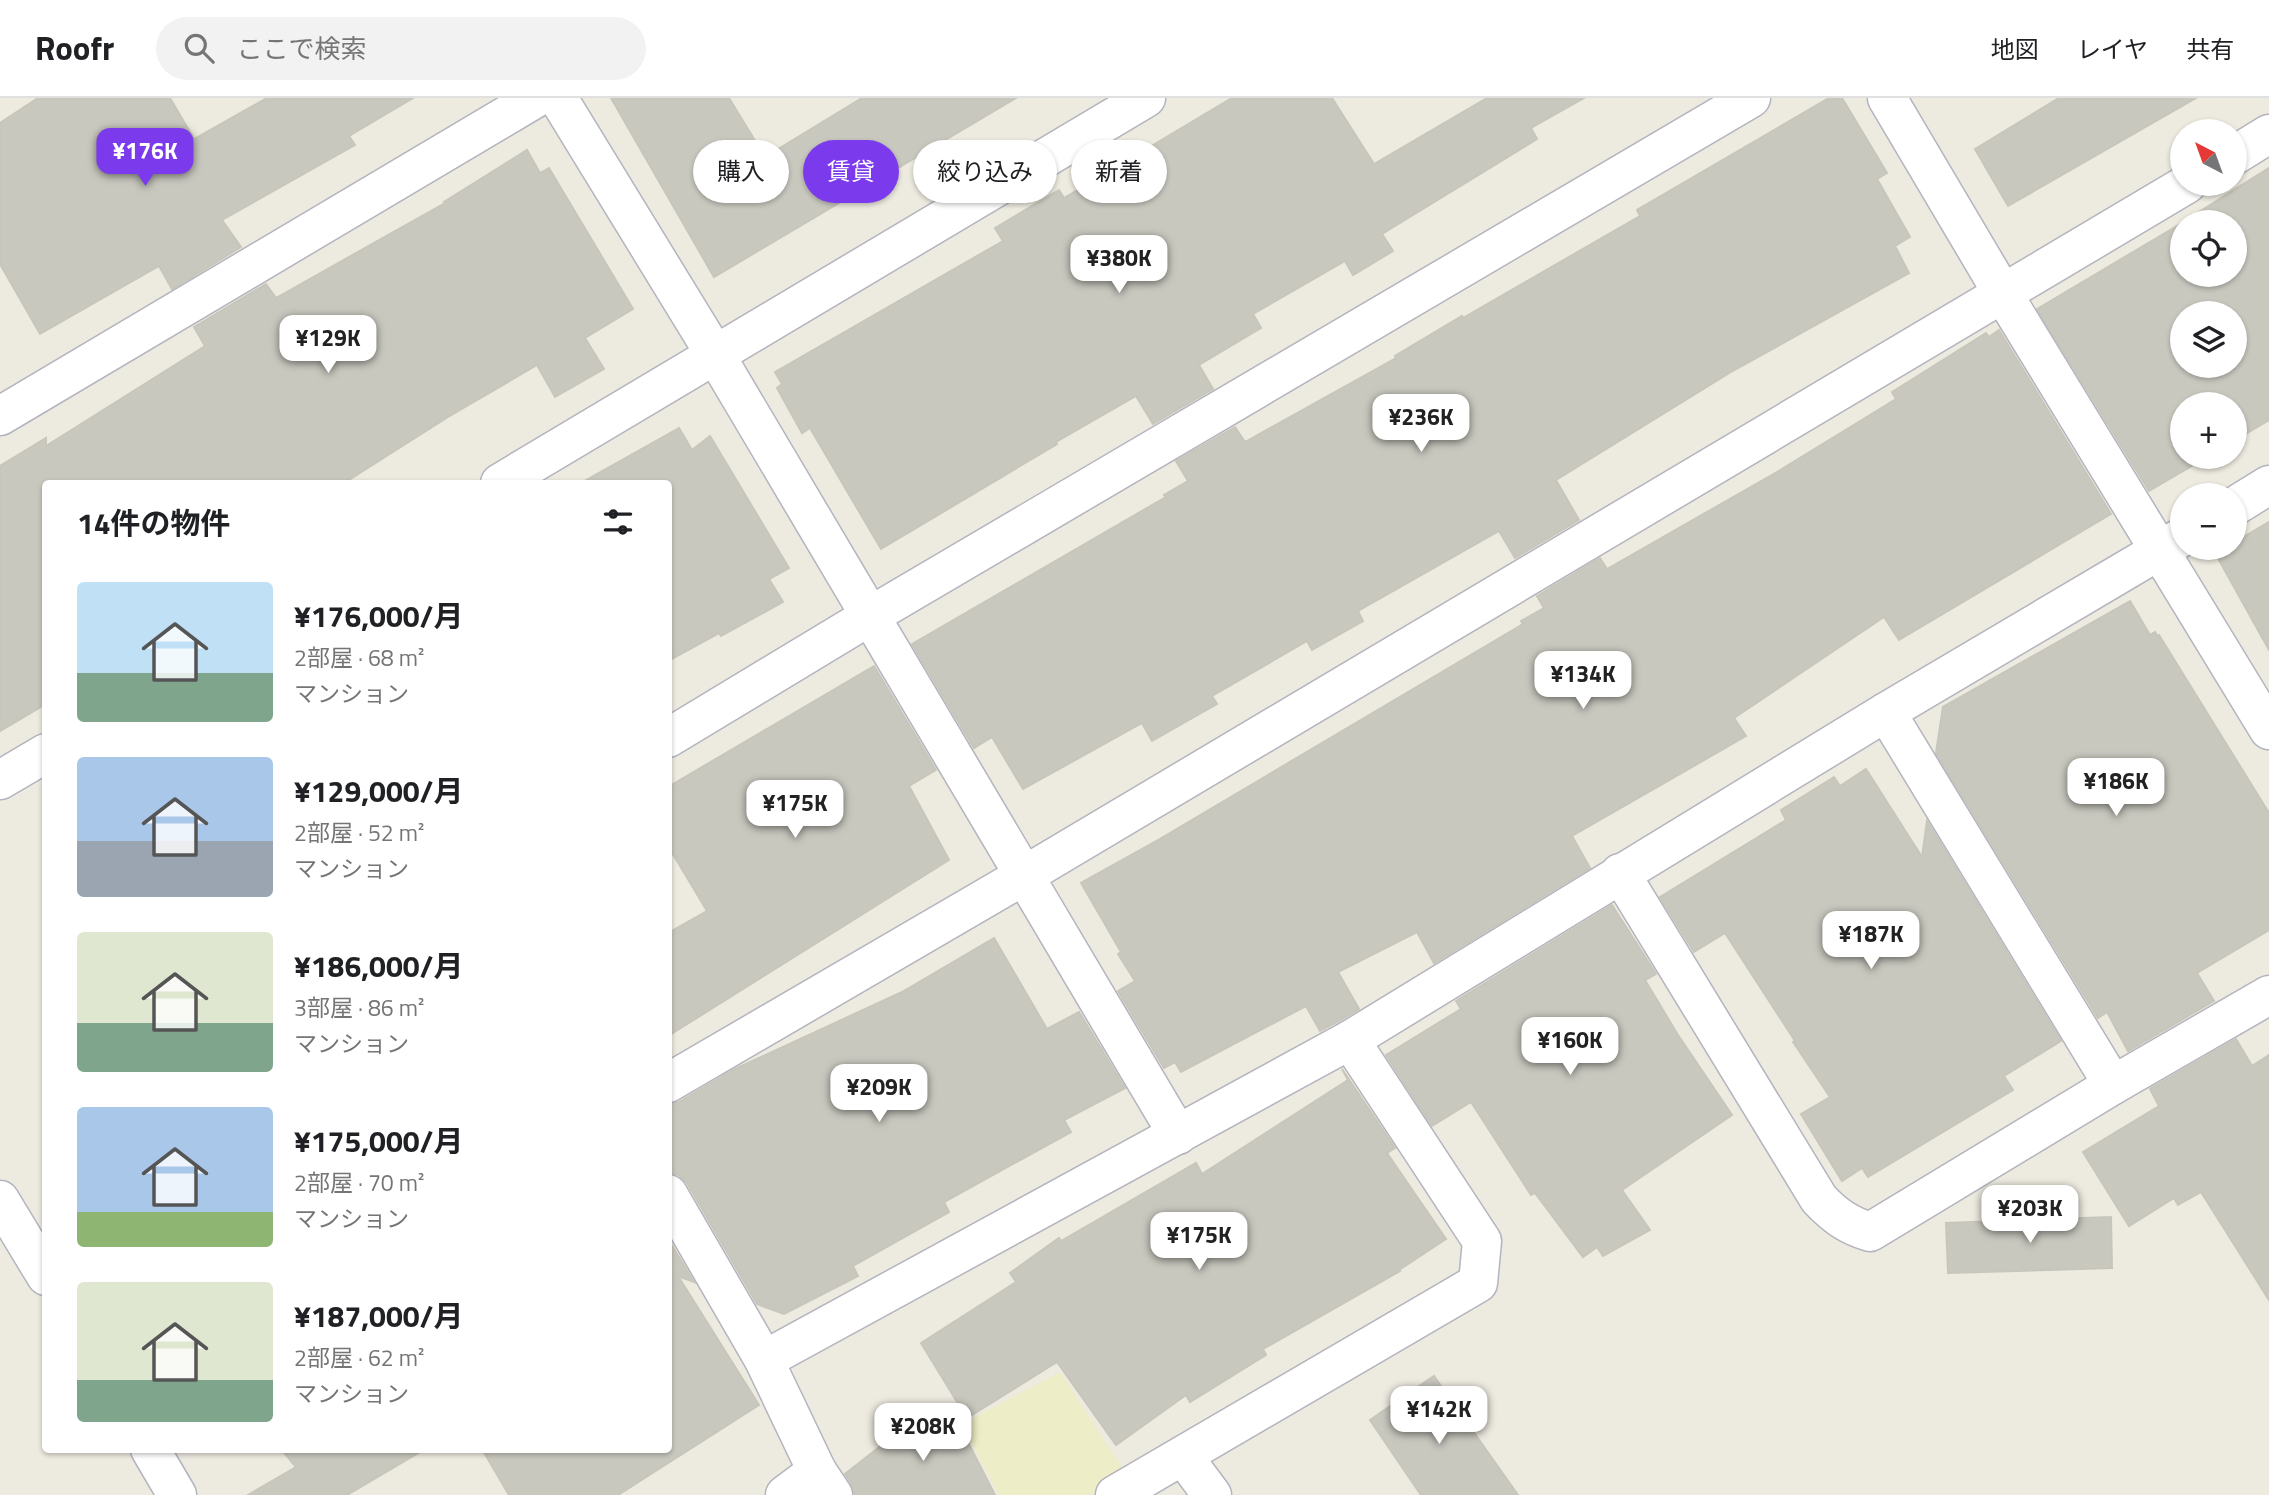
<!DOCTYPE html>
<html lang="ja">
<meta charset="utf-8">
<style>
body{margin:0;font-family:"Titillium Web","Noto Sans JP",sans-serif;background:#f2f2f2;color:#202124;height:100vh;display:flex;flex-direction:column;font-size:26px;white-space:nowrap}
*{box-sizing:border-box;margin:0}
p{font-size:23px;color:#757577}
.icon{flex:none;width:38px;height:38px;fill:none;stroke:currentColor;stroke-width:2;stroke-linecap:round;stroke-linejoin:round}
.map{position:relative;flex:1;overflow:hidden}
.side{position:absolute;left:42px;top:382px;width:630px;height:973px;display:flex;flex-direction:column;background:#fff;border-radius:7px;box-shadow:0 2px 5px #0004}
.side>*{flex:none}
.guide{position:absolute;left:693px;top:42px;width:665px;height:63px;display:flex;gap:14px}
.needle{width:46px;rotate:319deg}
.buttons{position:absolute;left:2170px;top:21px;display:grid;gap:14px}
.buttons a{display:grid;place-items:center;width:77px;height:77px;border-radius:50%;background:#fff;box-shadow:0 2px 5px #0004;font-size:35px}
.price{position:absolute;translate:-50% -60px;padding:0 16px;border-radius:14px;background:#fff;color:#222;font-size:23px;line-height:46px;filter:drop-shadow(0 2px 4px #0008)}
.price::after{content:'';position:absolute;left:50%;top:42px;width:21px;height:16px;margin-left:-10px;background:inherit;clip-path:polygon(0 0,100% 0,50% 100%)}
.price.active{background:#7c3aed;color:#fff}
ul{padding:0;list-style:none}
li{display:flex;align-items:center;gap:21px;height:175px;padding:0 35px}
li span{display:grid;place-items:center;flex:none;width:196px;height:140px;border-radius:7px;color:#555}
li>.icon{margin-inline-start:auto}
span .icon{width:84px;height:84px;fill:#fffc;stroke-width:1}
li b{font-size:30px}
h2{display:flex;justify-content:space-between;align-items:center;height:84px;padding:0 35px;font-size:30px}
.chip{padding:0 24px;border-radius:32px;background:#fff;box-shadow:0 2px 5px #0004;font-size:24px;line-height:63px}
.chip.active{background:#7c3aed;color:#fff}
header{display:flex;align-items:center;gap:42px;box-sizing:border-box;height:98px;padding:0 35px;background:#fff;border-bottom:2px solid #e0e0e0}
header strong{font-size:33px}
nav{display:flex;gap:38px;margin-inline-start:auto;font-size:24px}
.search{width:490px;height:63px;background:#f2f2f2;display:flex;align-items:center;gap:18px;box-sizing:border-box;padding:0 24px;border-radius:38px;color:#757577;font-size:26px}
.map>svg:first-child{display:block}
.sand{fill:#edeec7}
.building{fill:#c9c8bf;stroke:#c8c6ba;stroke-width:2;fill-rule:evenodd}
.lines{fill:none;stroke-linecap:round;stroke-linejoin:round}
.street-casing{stroke:#b4b4bf;stroke-width:41}
.secondary-casing{stroke:#b4b4bf;stroke-width:41}
.street{stroke:#fff;stroke-width:38}
.secondary{stroke:#fff;stroke-width:38}
</style>
<header>
<strong>Roofr</strong>
<div class="search"><svg class="icon" aria-label="search" viewBox="0 0 24 24"><circle cx="10" cy="10" r="6"/><path d="M15 15l6 6"/></svg>ここで検索</div>
<nav><a>地図</a><a>レイヤ</a><a>共有</a></nav>
</header>
<div class="map">
<svg width="2269" height="1397" viewBox="0 0 2269 1397">
<rect width="100%" height="100%" fill="#edeae0"/>
<path class="sand" d="M 1060,1274 L 1126,1376 L 1090,1397 L 999,1397 L 962,1326 Z"/>
<g class="building">
<path d="M 38,0 L 170,0 L 194,41 L 267,0 L 413,0 L 349,38 L 355,47 L 222,122 L 241,149 L 172,191 L 159,168 L 40,236 L 0,166 L 0,25 Z"/>
<path d="M 611,0 L 729,0 L 765,59 L 862,0 L 1016,0 L 714,179 Z"/>
<path d="M 1232,0 L 1332,0 L 1374,66 L 1487,0 L 1584,0 L 1531,30 L 1537,41 L 1382,136 L 1393,153 L 1353,177 L 1345,163 L 1253,216 L 1261,230 L 1199,267 L 1213,291 L 1153,326 L 1136,298 L 1056,344 L 1057,346 L 881,451 L 810,330 L 802,335 L 777,290 L 782,286 L 775,274 L 1003,143 L 995,130 L 1059,92 L 1064,100 Z"/>
<path d="M 1829,0 L 1842,0 L 1887,75 L 1877,81 L 1910,139 L 1895,148 L 1909,175 L 1731,274 L 1556,382 L 1579,422 L 1515,460 L 1499,433 L 1358,513 L 1363,523 L 1312,552 L 1307,543 L 1212,598 L 1217,606 L 1152,643 L 1142,625 L 1023,691 L 992,639 L 974,650 L 912,546 L 1166,399 L 1164,397 L 1188,383 L 1176,363 L 1235,329 L 1245,344 L 1396,260 L 1395,258 L 1462,218 L 1463,220 L 1640,118 L 1637,112 Z"/>
<path d="M 2059,0 L 2196,0 L 2008,108 L 1975,51 Z"/>
<path d="M 527,52 L 540,75 L 549,70 L 633,211 L 585,240 L 604,271 L 555,299 L 537,267 L 448,319 L 344,385 L 46,385 L 46,606 L 0,633 L 0,368 L 46,340 L 46,348 L 205,248 L 194,229 L 266,186 L 276,200 L 445,105 L 444,104 Z"/>
<path d="M 2269,70 L 2269,322 L 2235,342 L 2235,306 L 2182,306 L 2182,359 L 2207,359 L 2149,393 L 2037,211 L 2182,125 L 2182,177 L 2235,177 L 2235,124 L 2183,124 ZM 2182,215 L 2235,215 L 2235,268 L 2182,268 Z"/>
<path d="M 1999,232 L 2111,416 L 1899,542 L 1884,519 L 1734,620 L 1746,638 L 1572,738 L 1590,770 L 1434,865 L 1417,834 L 1338,874 L 1359,911 L 1339,923 L 1320,933 L 1306,908 L 1181,974 L 1175,964 L 1164,970 L 1118,893 L 1135,883 L 1118,856 L 1121,854 L 1081,785 L 1158,742 L 1523,526 L 1521,523 L 1544,510 L 1537,498 L 1600,460 L 1607,471 L 1777,374 L 1896,301 L 1892,294 L 1986,235 L 1989,239 Z"/>
<path d="M 679,330 L 692,352 L 710,338 L 789,470 L 769,481 L 783,504 L 721,538 L 719,535 L 668,563 L 668,385 L 581,385 Z"/>
<path d="M 2269,424 L 2269,552 L 2215,455 L 2224,450 L 2235,450 L 2235,444 Z"/>
<path d="M 2130,503 L 2150,537 L 2155,534 L 2157,538 L 2159,537 L 2269,715 L 2269,832 L 2197,875 L 2214,903 L 2128,953 L 2107,914 L 2098,920 L 1936,655 L 1943,609 Z"/>
<path d="M 874,568 L 936,672 L 909,688 L 949,762 L 668,938 L 668,835 L 707,813 L 668,748 L 668,689 Z"/>
<path d="M 1866,671 L 1922,759 L 1927,723 L 2061,943 L 2004,978 L 2013,992 L 1868,1079 L 1862,1070 L 1842,1083 L 1801,1016 L 1830,999 L 1793,944 L 1795,943 L 1725,835 L 1694,854 L 1660,799 L 1786,722 L 1781,712 L 1834,679 L 1840,688 Z"/>
<path d="M 1612,807 L 1656,876 L 1645,882 L 1678,937 L 1732,1017 L 1622,1092 L 1650,1132 L 1603,1158 L 1597,1149 L 1583,1159 L 1535,1095 L 1531,1097 L 1471,1004 L 1432,1028 L 1386,957 L 1461,911 L 1456,903 Z"/>
<path d="M 994,840 L 1047,931 L 1079,914 L 1125,990 L 1064,1022 L 1071,1034 L 944,1104 L 949,1114 L 853,1168 L 858,1178 L 784,1216 L 757,1206 L 687,1085 L 679,1077 L 668,1074 L 668,1007 L 679,1004 L 735,971 L 902,894 Z"/>
<path d="M 2236,941 L 2252,968 L 2269,957 L 2269,1202 L 2201,1094 L 2178,1107 L 2174,1100 L 2129,1128 L 2083,1054 L 2159,1008 L 2150,991 Z"/>
<path d="M 1342,971 L 1395,1050 L 1387,1055 L 1446,1141 L 1399,1172 L 1400,1173 L 1263,1251 L 1266,1257 L 1190,1304 L 1186,1297 L 1116,1347 L 1057,1264 L 967,1320 L 921,1245 L 1016,1184 L 1010,1175 L 1059,1140 L 1061,1143 L 1196,1065 L 1202,1076 L 1348,982 Z"/>
<path d="M 2111,1119 L 2112,1170 L 1948,1175 L 1946,1125 Z"/>
<path d="M 668,1141 L 694,1184 L 678,1178 L 759,1307 L 618,1397 L 509,1397 L 482,1351 L 668,1351 Z"/>
<path d="M 1434,1278 L 1518,1397 L 1421,1397 L 1370,1322 Z"/>
<path d="M 951,1311 L 995,1397 L 855,1397 L 851,1385 L 845,1376 L 905,1329 Z"/>
<path d="M 281,1351 L 425,1351 L 347,1397 L 248,1397 L 296,1369 Z"/>
</g>
<g class="lines">
<g class="street-casing">
<g id="street">
<path d="M 558,0 L 716,258 L 1178,1037"/>
<path d="M 1887,0 L 2003,196 L 2269,632"/>
<path d="M 2235,57 L 2269,36"/>
<path d="M 0,318 L 536,0"/>
<path d="M 500,385 L 1146,0"/>
<path d="M 2235,408 L 2269,387"/>
<path d="M 1886,614 L 2113,987"/>
<path d="M 668,640 L 870,518 L 1751,0"/>
<path d="M 0,682 L 46,655"/>
<path d="M 1620,775 L 1819,1101 C 1835,1118 1848,1127 1870,1134 L 2113,987 L 2269,897"/>
<path d="M 668,985 L 1025,777 L 2187,86"/>
<path d="M 668,1096 L 764,1262 L 817,1373 L 833,1397"/>
<path d="M 764,1262 L 1350,942 L 1886,614 L 2182,439"/>
<path d="M 1183,1358 L 1212,1397"/>
<path d="M 785,1397 L 817,1373"/>
<path d="M 1115,1397 L 1478,1185 L 1482,1143 L 1350,942"/>
</g>
</g>
<g class="secondary-casing">
<g id="secondary">
<path d="M 0,1102 L 46,1178"/>
<path d="M 150,1351 L 177,1397"/>
</g>
</g>
<use href="#street" class="street"/>
<use href="#secondary" class="secondary"/>
</g>
</svg>
<div class="buttons">
<a><svg class="needle" viewBox="-14 -14 28 28"><path d="M0-13l5 13h-10z" fill="#e53935"/><path d="M0 13l5-13h-10z" fill="#757577"/></svg></a>
<a><svg class="icon" aria-label="locate" viewBox="0 0 24 24"><circle cx="12" cy="12" r="6"/><path d="M12 2v4M12 18v4M2 12h4M18 12h4"/></svg></a>
<a><svg class="icon" aria-label="layers" viewBox="0 0 24 24"><path d="M12 4l9 5-9 5-9-5zM3 14l9 5 9-5"/></svg></a>
<a>+</a>
<a>−</a>
</div>
<b class="price active" style="left:145px;top:90px">¥176K</b>
<b class="price" style="left:1119px;top:197px">¥380K</b>
<b class="price" style="left:328px;top:277px">¥129K</b>
<b class="price" style="left:1421px;top:356px">¥236K</b>
<b class="price" style="left:1583px;top:613px">¥134K</b>
<b class="price" style="left:2116px;top:720px">¥186K</b>
<b class="price" style="left:795px;top:742px">¥175K</b>
<b class="price" style="left:1871px;top:873px">¥187K</b>
<b class="price" style="left:1570px;top:979px">¥160K</b>
<b class="price" style="left:879px;top:1026px">¥209K</b>
<b class="price" style="left:2030px;top:1147px">¥203K</b>
<b class="price" style="left:1199px;top:1174px">¥175K</b>
<b class="price" style="left:1439px;top:1348px">¥142K</b>
<b class="price" style="left:923px;top:1365px">¥208K</b>
<div class="guide">
<a class="chip">購入</a>
<a class="chip active">賃貸</a>
<a class="chip">絞り込み</a>
<a class="chip">新着</a>
</div>
<section class="side">
<h2>14件の物件<svg class="icon" aria-label="filters" viewBox="0 0 24 24"><path d="M4 7h16M4 17h16"/><circle cx="9" cy="7" r="2"/><circle cx="15" cy="17" r="2"/></svg></h2>
<ul>
<li><span style="background:linear-gradient(#bfe0f5 65%,#7fa58c 0)"><svg class="icon" aria-label="home" viewBox="0 0 24 24"><path d="M3 11l9-7 9 7M6 9v11h12V9"/></svg></span><div><b>¥176,000/月</b><p>2部屋 · 68 m²</p><p>マンション</p></div></li>
<li><span style="background:linear-gradient(#a9c7e8 60%,#9aa5b1 0)"><svg class="icon" aria-label="home" viewBox="0 0 24 24"><path d="M3 11l9-7 9 7M6 9v11h12V9"/></svg></span><div><b>¥129,000/月</b><p>2部屋 · 52 m²</p><p>マンション</p></div></li>
<li><span style="background:linear-gradient(#dfe7d0 65%,#7fa58c 0)"><svg class="icon" aria-label="home" viewBox="0 0 24 24"><path d="M3 11l9-7 9 7M6 9v11h12V9"/></svg></span><div><b>¥186,000/月</b><p>3部屋 · 86 m²</p><p>マンション</p></div></li>
<li><span style="background:linear-gradient(#a9c7e8 75%,#8fb573 0)"><svg class="icon" aria-label="home" viewBox="0 0 24 24"><path d="M3 11l9-7 9 7M6 9v11h12V9"/></svg></span><div><b>¥175,000/月</b><p>2部屋 · 70 m²</p><p>マンション</p></div></li>
<li><span style="background:linear-gradient(#dfe7d0 70%,#7fa58c 0)"><svg class="icon" aria-label="home" viewBox="0 0 24 24"><path d="M3 11l9-7 9 7M6 9v11h12V9"/></svg></span><div><b>¥187,000/月</b><p>2部屋 · 62 m²</p><p>マンション</p></div></li>
</ul>
</section>
</div>
